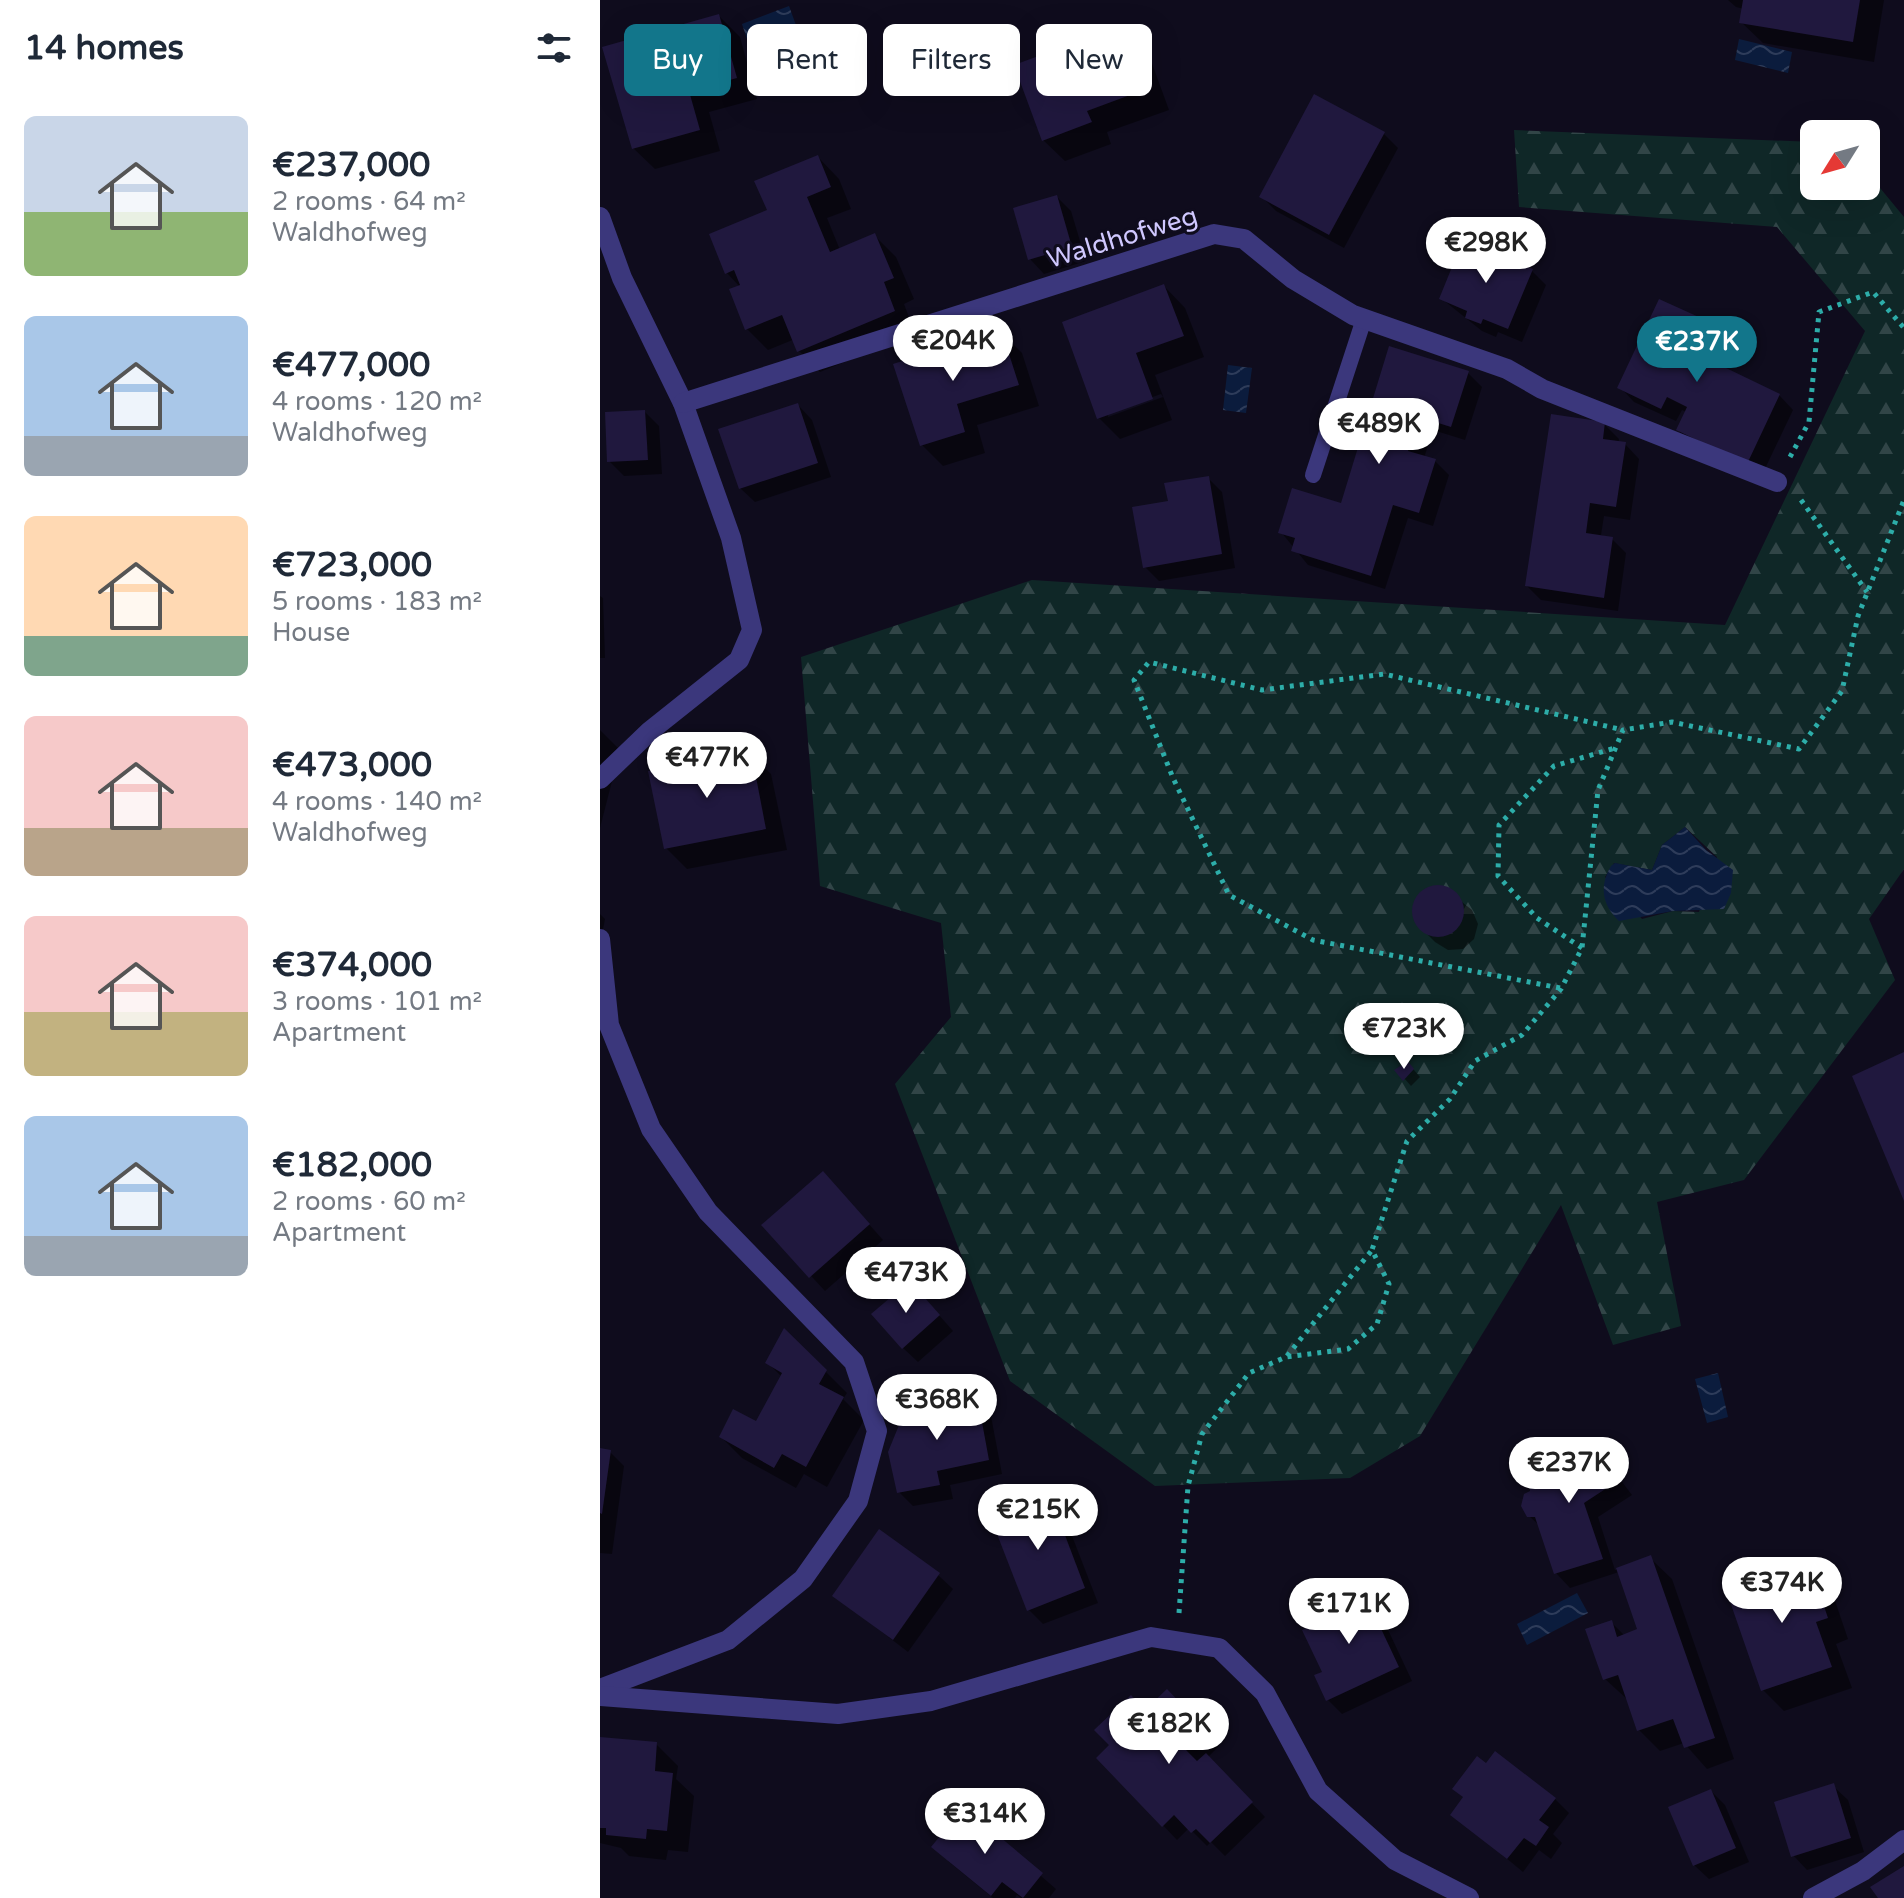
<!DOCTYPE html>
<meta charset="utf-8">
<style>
body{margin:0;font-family:"Varela Round",sans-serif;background:#f6f6f7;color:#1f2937;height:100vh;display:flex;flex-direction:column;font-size:30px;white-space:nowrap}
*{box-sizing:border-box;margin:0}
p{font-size:26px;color:#747a83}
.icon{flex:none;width:44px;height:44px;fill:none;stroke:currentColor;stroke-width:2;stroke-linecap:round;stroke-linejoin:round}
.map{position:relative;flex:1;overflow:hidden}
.panel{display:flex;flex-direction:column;background:#fff;width:600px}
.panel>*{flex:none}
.top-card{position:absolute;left:24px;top:24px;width:760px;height:72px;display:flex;gap:16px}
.needle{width:52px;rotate:233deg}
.buttons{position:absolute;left:1200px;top:120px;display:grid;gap:16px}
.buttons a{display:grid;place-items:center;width:80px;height:80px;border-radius:12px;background:#fff;box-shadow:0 8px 32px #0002;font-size:40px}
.price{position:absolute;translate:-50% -68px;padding:0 18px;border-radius:28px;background:#fff;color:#222;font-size:26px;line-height:52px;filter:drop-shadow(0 2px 4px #0008)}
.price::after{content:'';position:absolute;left:50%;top:48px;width:24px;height:18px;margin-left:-12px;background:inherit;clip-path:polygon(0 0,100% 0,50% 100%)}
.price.active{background:#12768b;color:#fff}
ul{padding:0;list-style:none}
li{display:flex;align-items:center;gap:24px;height:200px;padding:0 24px}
li span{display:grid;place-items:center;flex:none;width:224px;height:160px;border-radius:12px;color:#555}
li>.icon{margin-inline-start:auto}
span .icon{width:96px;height:96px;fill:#fffc;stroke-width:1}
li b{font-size:34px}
h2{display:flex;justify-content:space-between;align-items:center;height:96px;padding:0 24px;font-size:34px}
.tag{padding:0 28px;border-radius:12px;background:#fff;box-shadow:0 8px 32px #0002;font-size:28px;line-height:72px}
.tag.active{background:#12768b;color:#fff}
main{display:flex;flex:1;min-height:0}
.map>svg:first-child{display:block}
.forest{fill:url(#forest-firs);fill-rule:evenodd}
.water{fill:url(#water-waves)}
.shadow{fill:#0007;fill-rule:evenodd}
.building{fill:#20183e}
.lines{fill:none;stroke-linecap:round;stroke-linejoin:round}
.path{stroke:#2dada9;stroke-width:5;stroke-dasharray:4 6;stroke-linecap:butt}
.service{stroke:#3b377c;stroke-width:16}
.minor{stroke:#3b377c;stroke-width:20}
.labels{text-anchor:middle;stroke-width:6;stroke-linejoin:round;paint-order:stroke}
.street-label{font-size:26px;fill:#d0c8ff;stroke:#0f0c1d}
</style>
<main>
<section class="panel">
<h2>14 homes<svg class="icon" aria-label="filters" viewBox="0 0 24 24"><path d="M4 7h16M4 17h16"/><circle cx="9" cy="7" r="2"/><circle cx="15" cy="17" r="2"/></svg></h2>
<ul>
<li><span style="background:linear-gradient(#c9d6e8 60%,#8fb573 0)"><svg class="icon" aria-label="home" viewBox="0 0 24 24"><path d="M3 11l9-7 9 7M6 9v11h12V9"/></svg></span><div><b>€237,000</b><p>2 rooms · 64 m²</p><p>Waldhofweg</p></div></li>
<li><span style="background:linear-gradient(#a9c7e8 75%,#9aa5b1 0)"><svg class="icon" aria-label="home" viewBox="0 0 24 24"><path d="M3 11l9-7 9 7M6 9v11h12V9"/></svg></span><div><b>€477,000</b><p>4 rooms · 120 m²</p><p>Waldhofweg</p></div></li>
<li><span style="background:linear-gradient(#ffd9b3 75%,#7fa58c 0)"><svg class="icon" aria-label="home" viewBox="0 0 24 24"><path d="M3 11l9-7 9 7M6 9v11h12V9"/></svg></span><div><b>€723,000</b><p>5 rooms · 183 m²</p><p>House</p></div></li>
<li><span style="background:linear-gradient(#f6c9c9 70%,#b9a48a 0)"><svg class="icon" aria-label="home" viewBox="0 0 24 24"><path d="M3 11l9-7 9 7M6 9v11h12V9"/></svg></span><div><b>€473,000</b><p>4 rooms · 140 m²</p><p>Waldhofweg</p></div></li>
<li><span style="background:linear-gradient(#f6c9c9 60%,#c2b280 0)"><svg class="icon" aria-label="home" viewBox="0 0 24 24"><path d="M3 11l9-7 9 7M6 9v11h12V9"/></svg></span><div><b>€374,000</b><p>3 rooms · 101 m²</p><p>Apartment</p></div></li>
<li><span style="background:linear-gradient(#a9c7e8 75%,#9aa5b1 0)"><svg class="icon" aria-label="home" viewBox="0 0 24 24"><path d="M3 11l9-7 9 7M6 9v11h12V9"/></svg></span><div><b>€182,000</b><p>2 rooms · 60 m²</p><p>Apartment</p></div></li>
</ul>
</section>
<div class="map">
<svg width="1304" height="1898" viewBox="0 0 1304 1898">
<defs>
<pattern id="forest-firs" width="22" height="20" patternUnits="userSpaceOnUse" patternTransform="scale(2)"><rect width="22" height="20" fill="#0f2727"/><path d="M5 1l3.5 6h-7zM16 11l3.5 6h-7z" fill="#314547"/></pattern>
<pattern id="water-waves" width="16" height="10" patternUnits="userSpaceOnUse" patternTransform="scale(2)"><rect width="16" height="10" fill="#0b1c3d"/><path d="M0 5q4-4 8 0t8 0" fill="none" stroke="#2e3c5a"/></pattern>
</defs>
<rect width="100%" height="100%" fill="#0f0c1d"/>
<path class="forest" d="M 914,130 L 1214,142 L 1214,186 L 1266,186 L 1266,171 L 1304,217 L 1304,869 L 1269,919 L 1295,980 L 1144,1180 L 1057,1202 L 1081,1326 L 1013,1345 L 961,1205 L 820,1436 L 750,1478 L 555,1486 L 410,1381 L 295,1084 L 351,1017 L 341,923 L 220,886 L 201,657 L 432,580 L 1125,625 L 1265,331 L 1177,227 L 919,207 ZM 1085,827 L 1117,857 L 1099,912 L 1073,911 L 1042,919 L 1005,877 L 1014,863 L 1052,870 L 1062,845 Z"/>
<g class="water">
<path d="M 189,6 L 197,28 L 149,45 L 142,24 Z"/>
<path d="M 1139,39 L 1192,52 L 1188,73 L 1135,60 Z"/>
<path d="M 628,365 L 652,368 L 646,413 L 623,410 Z"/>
<path d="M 1085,827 L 1106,850 L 1133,870 L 1131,893 L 1124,909 L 1073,911 L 1019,921 C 1002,905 999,886 1011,866 L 1015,863 L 1052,870 L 1062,845 Z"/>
<path d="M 1118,1373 L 1128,1417 L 1107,1423 L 1095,1379 Z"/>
<path d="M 977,1593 L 988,1613 L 927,1645 L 917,1624 Z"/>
</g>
<g class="shadow">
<path d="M 1128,0 L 1284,0 L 1274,62 L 1163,43 L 1141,22 L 1144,9 L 1136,7 Z"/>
<path d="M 119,16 L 140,37 L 157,99 L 109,112 L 120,151 L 55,169 L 33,148 Z"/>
<path d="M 525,26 L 546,47 L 569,110 L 507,132 L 511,144 L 465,161 L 443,140 Z"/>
<path d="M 783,133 L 798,148 L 744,248 L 676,211 L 662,197 Z"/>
<path d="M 218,157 L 239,179 L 251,209 L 227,218 L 240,250 L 275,236 L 296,257 L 314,299 L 304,304 L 315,333 L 220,372 L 199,351 L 195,339 L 168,350 L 147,329 L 140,287 L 127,273 L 169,211 Z"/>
<path d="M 457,197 L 471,211 L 486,261 L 444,274 L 430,259 Z"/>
<path d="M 932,271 L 946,285 L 922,342 L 898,332 L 896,337 L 882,331 L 842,299 Z"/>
<path d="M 564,286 L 585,308 L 604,357 L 555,375 L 572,420 L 520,439 L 499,418 ZM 561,394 L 563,397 L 508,417 L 508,413 Z"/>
<path d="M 1111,325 L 1125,339 L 1113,364 L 1179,395 L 1193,410 L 1161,477 L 1092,444 L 1078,430 L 1087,412 L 1082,410 L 1076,421 L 1034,402 L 1020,387 Z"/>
<path d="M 400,331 L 422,353 L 439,406 L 377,425 L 385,453 L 343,466 L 322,445 Z"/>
<path d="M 791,349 L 868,373 L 882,387 L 865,440 L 833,430 L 824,458 L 835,461 L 849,475 L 833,526 L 808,518 L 785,589 L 708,565 L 681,532 L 742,506 Z"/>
<path d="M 198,405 L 212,420 L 231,477 L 155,502 L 140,488 Z"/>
<path d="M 45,412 L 59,426 L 62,474 L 24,476 L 9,461 Z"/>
<path d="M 1004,424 L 1019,439 L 1018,443 L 1025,444 L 1039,459 L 1030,520 L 1004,516 L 1001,535 L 1012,539 L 1026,553 L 1018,611 L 941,600 L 927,586 Z"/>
<path d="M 608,478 L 622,492 L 635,568 L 559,581 L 545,567 L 570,503 Z"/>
<path d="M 0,596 L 3,598 L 5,658 L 0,658 Z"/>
<path d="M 0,730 L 20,750 L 0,828 Z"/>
<path d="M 150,753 L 171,774 L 187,850 L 87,869 L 66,848 Z"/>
<path d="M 843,887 L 872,910 L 878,924 L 874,939 L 863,949 L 848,950 L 835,942 L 820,927 L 814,913 L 817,898 L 828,888 Z"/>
<path d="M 0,914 L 5,919 L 0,945 Z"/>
<path d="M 808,1063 L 820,1077 L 811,1086 L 797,1070 Z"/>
<path d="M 237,1188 L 283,1240 L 225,1291 L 164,1225 Z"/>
<path d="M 324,1298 L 353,1331 L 318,1362 L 303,1348 Z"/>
<path d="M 185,1331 L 247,1393 L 243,1399 L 264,1420 L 227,1487 L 204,1474 L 196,1488 L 142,1458 L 121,1437 L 157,1423 L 182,1377 L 168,1363 Z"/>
<path d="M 376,1397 L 390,1411 L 402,1474 L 350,1485 L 353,1499 L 313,1506 L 299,1492 Z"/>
<path d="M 990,1440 L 1032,1495 L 998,1517 L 1015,1570 L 1050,1558 L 1072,1579 L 1134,1759 L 1107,1769 L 1084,1743 L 1060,1751 L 1039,1730 L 1028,1700 L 1005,1679 L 1011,1622 L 1025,1636 L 1040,1631 L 1019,1572 L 970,1588 L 956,1573 L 941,1527 L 929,1516 Z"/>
<path d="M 0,1450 L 10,1452 L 24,1466 L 12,1554 L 0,1553 Z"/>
<path d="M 448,1496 L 462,1510 L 498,1603 L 443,1624 L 428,1609 Z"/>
<path d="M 1209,1564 L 1230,1586 L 1248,1639 L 1236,1644 L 1252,1688 L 1184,1711 L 1163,1690 Z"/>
<path d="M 338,1575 L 353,1589 L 308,1652 L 234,1595 Z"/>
<path d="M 761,1588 L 775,1602 L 812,1681 L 742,1714 L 728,1700 L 724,1673 L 741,1614 Z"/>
<path d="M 581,1706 L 619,1746 L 608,1757 L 665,1817 L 625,1856 L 611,1842 L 607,1846 L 589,1828 L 577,1840 L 499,1758 L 545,1713 Z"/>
<path d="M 0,1739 L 56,1744 L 78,1766 L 76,1779 L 94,1796 L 88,1852 L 68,1850 L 66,1860 L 29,1856 L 21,1848 L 0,1843 Z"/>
<path d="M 1233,1786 L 1248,1800 L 1264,1852 L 1207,1870 L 1193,1855 Z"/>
<path d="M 1111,1791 L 1125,1805 L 1149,1862 L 1109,1879 L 1094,1865 Z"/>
<path d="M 955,1799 L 969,1813 L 953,1834 L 962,1843 L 951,1859 L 939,1850 L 923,1872 L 853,1814 Z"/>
<path d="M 365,1810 L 456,1889 L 449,1898 L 421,1898 L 417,1895 L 415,1898 L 393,1898 L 348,1861 Z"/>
</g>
<g class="building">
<path d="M 1143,0 L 1260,0 L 1253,42 L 1139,23 Z"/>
<path d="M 119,14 L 137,78 L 89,91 L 100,130 L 32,149 L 2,47 Z"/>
<path d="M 526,24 L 549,88 L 487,111 L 492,122 L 442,141 L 414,65 Z"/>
<path d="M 714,94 L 785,132 L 729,235 L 659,197 Z"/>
<path d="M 218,155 L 231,187 L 207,197 L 230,252 L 275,233 L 294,278 L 284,282 L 295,311 L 197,352 L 182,315 L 145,330 L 129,289 L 140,285 L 134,270 L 125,274 L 109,234 L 167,210 L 154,181 Z"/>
<path d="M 457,195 L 472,247 L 428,260 L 413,208 Z"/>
<path d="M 863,240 L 933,269 L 908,329 L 883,319 L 881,324 L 865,318 L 867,311 L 839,299 Z"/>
<path d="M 564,284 L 584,336 L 536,353 L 553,399 L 497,419 L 462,322 Z"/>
<path d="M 1059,299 L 1112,323 L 1097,354 L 1180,394 L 1147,464 L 1076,430 L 1087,407 L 1067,397 L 1061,409 L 1017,388 Z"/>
<path d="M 401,329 L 419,385 L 357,404 L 365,432 L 320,446 L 293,364 Z"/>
<path d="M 789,346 L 869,371 L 851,427 L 819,417 L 808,451 L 836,459 L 819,513 L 793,505 L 771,576 L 691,551 L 695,538 L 678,533 L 692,488 L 741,503 Z"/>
<path d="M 198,403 L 218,463 L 139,489 L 118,429 Z"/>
<path d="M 45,410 L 48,460 L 7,462 L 5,412 Z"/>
<path d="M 951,414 L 1005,422 L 1003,439 L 1026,442 L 1016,507 L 990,503 L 986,533 L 1013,537 L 1004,598 L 925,586 Z"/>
<path d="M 609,476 L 622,554 L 543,568 L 532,507 L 568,501 L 564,483 Z"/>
<path d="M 151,751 L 166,829 L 64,849 L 48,771 Z"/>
<circle cx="838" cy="911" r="26"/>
<path d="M 1304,1052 L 1304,1201 L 1252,1076 Z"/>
<path d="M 808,1061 L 814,1069 L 803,1081 L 794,1070 Z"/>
<path d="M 223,1171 L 270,1224 L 209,1278 L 161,1225 Z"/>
<path d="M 310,1281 L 340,1315 L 302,1349 L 271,1314 Z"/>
<path d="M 184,1328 L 227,1370 L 219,1384 L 244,1397 L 206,1467 L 182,1454 L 174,1468 L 119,1437 L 133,1409 L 156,1421 L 182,1373 L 165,1363 Z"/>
<path d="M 377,1395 L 389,1460 L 337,1471 L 340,1485 L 297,1493 L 288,1452 L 306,1408 Z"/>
<path d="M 990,1437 L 1019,1480 L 984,1503 L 1003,1559 L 954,1574 L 935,1517 L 927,1517 L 921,1506 L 924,1494 L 930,1491 L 929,1476 Z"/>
<path d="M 0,1448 L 11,1450 L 2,1514 L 0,1513 Z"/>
<path d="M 449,1493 L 485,1588 L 427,1611 L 390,1516 Z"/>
<path d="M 279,1529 L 340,1573 L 293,1640 L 232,1596 Z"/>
<path d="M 1051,1555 L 1115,1738 L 1084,1748 L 1073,1719 L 1037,1731 L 1018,1675 L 1003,1680 L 985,1629 L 1012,1620 L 1017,1637 L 1037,1629 L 1016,1568 Z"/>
<path d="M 1209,1562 L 1228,1618 L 1216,1622 L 1232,1667 L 1161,1691 L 1126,1590 Z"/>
<path d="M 761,1586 L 799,1667 L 726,1701 L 714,1675 L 722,1672 L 702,1630 L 738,1613 L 732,1599 Z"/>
<path d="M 567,1689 L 607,1731 L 586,1750 L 597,1761 L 606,1753 L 653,1802 L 610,1843 L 596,1829 L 591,1833 L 574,1815 L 562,1827 L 496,1758 L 509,1745 L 494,1730 L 531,1695 L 545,1710 Z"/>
<path d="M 0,1737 L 57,1742 L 55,1771 L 73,1773 L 67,1831 L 47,1829 L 46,1839 L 6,1835 L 6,1828 L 0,1828 Z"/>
<path d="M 895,1751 L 956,1798 L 939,1820 L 949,1827 L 936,1846 L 924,1838 L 907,1859 L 850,1815 L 863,1797 L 852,1789 L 877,1756 L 886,1763 Z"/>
<path d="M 1234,1783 L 1251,1838 L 1191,1857 L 1174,1802 Z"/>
<path d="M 1111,1789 L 1136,1848 L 1093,1866 L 1068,1807 Z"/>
<path d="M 364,1807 L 443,1873 L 423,1898 L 402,1882 L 391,1896 L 331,1847 Z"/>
<path d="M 1304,1866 L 1304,1898 L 1278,1898 L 1270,1887 Z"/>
</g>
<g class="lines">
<g class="path">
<path d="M 1190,457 L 1209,422 L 1219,312 L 1273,292 L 1304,328"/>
<path d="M 1201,500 L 1267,592"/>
<path d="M 982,948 L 937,918 L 898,876 L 899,825 L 954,766 L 1015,748"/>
<path d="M 960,988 L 713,940 L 629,895 L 573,778 L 534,680 L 549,662 L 662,690 L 784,674 L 1023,730"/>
<path d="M 687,1356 L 772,1250"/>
<path d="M 579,1613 L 588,1486 L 602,1434 L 649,1373 L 686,1357 L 748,1349 L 777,1324 L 789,1284 L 772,1250 L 807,1141 L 850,1099 L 875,1061 L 922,1035 L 961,989 L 982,948 L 998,790 L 1023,730 L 1072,722 L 1199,749 L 1242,691 L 1258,616 L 1304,500"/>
</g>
<path class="service" d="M 713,475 L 764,319"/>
<g class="minor">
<path d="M 0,217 L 22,278 L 83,403 L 131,538 L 152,630 L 139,660 L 50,731 L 0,779"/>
<path d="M 83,403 L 614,234 L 644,239 L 693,279 L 753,315 L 907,369 L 942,389 L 1177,482"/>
<path d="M 0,939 L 9,1025 L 51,1129 L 108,1212 L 254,1362 L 277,1431 L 258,1501 L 203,1579 L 128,1640 L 0,1689"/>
<path d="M 0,1696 L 238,1714 L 331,1701 L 551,1637 L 619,1648 L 665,1693 L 718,1791 L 795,1860 L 869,1898"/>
<path d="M 1213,1898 L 1263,1871 L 1304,1840"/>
</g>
</g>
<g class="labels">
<g class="street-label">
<text transform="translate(522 237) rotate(-17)" y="9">Waldhofweg</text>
</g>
</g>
</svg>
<div class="buttons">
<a><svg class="needle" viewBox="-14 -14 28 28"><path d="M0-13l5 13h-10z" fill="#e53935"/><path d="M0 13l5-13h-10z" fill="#747a83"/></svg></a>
</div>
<b class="price" style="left:886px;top:285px">€298K</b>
<b class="price" style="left:353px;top:383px">€204K</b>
<b class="price active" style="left:1097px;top:384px">€237K</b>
<b class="price" style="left:779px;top:466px">€489K</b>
<b class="price" style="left:107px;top:800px">€477K</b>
<b class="price" style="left:804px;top:1071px">€723K</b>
<b class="price" style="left:306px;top:1315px">€473K</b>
<b class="price" style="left:337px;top:1442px">€368K</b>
<b class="price" style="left:969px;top:1505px">€237K</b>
<b class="price" style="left:438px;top:1552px">€215K</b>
<b class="price" style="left:1182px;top:1625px">€374K</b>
<b class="price" style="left:749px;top:1646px">€171K</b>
<b class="price" style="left:569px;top:1766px">€182K</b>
<b class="price" style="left:385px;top:1856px">€314K</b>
<div class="top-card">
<a class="tag active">Buy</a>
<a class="tag">Rent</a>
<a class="tag">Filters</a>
<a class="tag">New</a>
</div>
</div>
</main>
